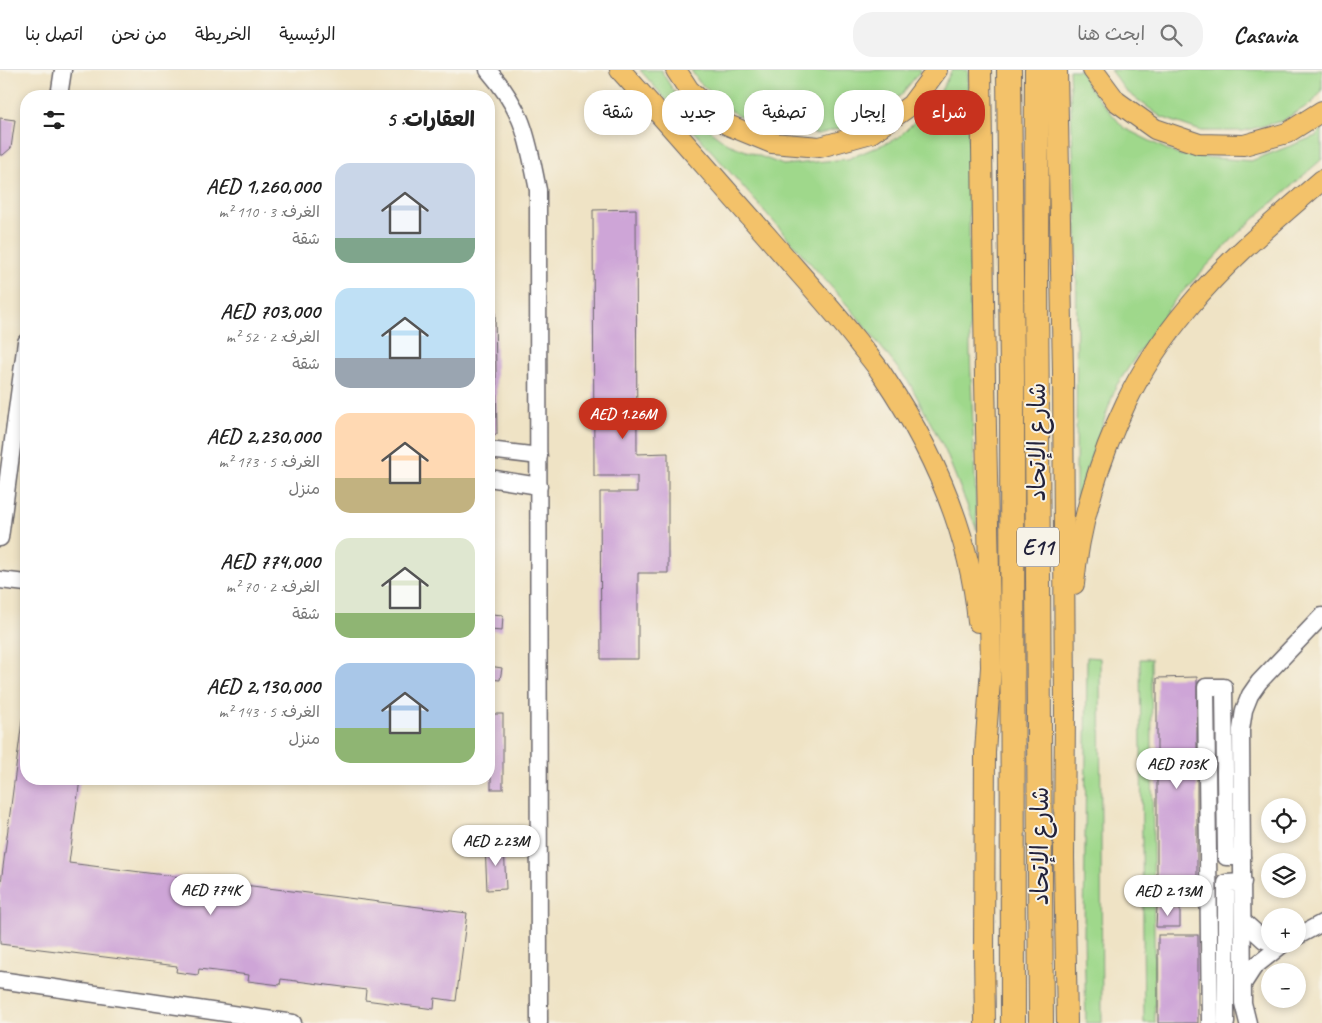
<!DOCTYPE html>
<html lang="ar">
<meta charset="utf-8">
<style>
body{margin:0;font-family:Caveat,"Playpen Sans Arabic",sans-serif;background:#f2f2f2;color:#222;direction:rtl;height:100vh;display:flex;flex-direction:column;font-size:19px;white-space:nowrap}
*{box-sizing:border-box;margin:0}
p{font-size:16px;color:#767676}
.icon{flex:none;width:28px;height:28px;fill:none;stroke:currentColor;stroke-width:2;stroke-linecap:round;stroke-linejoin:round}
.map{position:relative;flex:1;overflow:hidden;direction:ltr}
.sheet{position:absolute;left:20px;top:20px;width:475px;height:695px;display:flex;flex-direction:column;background:#fff;border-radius:20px;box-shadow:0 2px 8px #0003;direction:rtl}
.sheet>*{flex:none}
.guide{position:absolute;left:510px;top:20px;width:475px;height:45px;direction:rtl;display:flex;gap:10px}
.buttons{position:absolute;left:1261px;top:728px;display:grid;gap:10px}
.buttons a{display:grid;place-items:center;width:45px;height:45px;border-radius:50%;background:#fff;box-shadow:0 2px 8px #0003;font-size:25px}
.price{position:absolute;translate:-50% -42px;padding:0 11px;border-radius:18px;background:#fff;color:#222;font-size:16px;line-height:32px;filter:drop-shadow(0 1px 2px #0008)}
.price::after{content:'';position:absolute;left:50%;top:30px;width:15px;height:11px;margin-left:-8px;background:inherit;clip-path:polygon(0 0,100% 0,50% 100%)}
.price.current{background:#c8321e;color:#fff}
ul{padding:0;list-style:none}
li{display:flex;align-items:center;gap:15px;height:125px;padding:0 20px}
li span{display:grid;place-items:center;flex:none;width:140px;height:100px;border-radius:15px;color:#555}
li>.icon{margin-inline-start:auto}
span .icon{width:60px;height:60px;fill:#fffc;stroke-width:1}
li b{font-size:21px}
h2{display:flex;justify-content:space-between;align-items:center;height:60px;padding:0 20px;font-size:21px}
.chip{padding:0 18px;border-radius:20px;background:#fff;box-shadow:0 2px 8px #0003;font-size:18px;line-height:45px}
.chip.current{background:#c8321e;color:#fff}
header{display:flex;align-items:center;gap:30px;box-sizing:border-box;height:70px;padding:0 25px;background:#fff;border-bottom:1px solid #e0e0e0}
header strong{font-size:24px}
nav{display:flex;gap:28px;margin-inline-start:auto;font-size:18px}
.search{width:350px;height:45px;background:#f2f2f2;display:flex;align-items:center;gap:12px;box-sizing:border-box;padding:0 18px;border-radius:20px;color:#767676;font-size:19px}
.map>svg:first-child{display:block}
.green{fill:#9fd88b;stroke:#607d63}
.building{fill:#cea5d7}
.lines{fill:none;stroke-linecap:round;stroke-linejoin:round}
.minor-casing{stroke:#6a666b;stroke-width:19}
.major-casing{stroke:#6a666b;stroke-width:22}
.highway-casing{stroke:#6a666b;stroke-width:26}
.minor{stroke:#fff;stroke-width:16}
.major{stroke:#f3c26a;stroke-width:20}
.highway{stroke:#f3c26a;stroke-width:24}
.labels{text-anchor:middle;stroke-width:4;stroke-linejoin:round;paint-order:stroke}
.shield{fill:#f7f3e8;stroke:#62616f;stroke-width:1}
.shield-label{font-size:22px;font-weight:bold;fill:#22223b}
.street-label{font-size:24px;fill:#22223b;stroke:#f7f3e8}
</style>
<header>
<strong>Casavia</strong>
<div class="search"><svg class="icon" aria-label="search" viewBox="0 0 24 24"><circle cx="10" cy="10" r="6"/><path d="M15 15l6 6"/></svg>ابحث هنا</div>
<nav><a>الرئيسية</a><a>الخريطة</a><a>من نحن</a><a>اتصل بنا</a></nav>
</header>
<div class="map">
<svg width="1322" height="953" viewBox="0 0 1322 953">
<rect width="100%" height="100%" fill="#f7f3e8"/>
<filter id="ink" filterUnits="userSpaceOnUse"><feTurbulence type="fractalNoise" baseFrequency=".02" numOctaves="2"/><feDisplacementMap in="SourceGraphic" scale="10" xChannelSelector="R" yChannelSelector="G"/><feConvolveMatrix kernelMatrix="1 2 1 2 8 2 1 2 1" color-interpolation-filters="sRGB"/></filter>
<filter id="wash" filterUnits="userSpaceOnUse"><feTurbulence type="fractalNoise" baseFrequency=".0096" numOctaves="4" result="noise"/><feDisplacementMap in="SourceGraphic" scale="20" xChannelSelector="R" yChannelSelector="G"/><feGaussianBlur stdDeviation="1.12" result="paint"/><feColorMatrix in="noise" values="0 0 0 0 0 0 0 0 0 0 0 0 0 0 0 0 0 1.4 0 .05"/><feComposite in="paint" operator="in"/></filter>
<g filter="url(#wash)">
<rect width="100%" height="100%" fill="#efe3c5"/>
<g class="green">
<path d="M 640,0 L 662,0 L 663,4 L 688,44 L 728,74 L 783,95 L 848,89 L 898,68 L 936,30 L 952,0 L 968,0 L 970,282 L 977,460 L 945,380 L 910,314 L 856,245 Z"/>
<path d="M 691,0 L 921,0 L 901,25 L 866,51 L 819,64 L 776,61 L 735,44 L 699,12 Z"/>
<path d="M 1069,0 L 1081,0 L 1087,15 L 1124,58 L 1178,85 L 1251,91 L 1316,66 L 1322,59 L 1322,89 L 1237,164 L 1173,232 L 1116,316 L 1076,430 L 1077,162 Z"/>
<path d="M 1110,0 L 1322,0 L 1322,21 L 1312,33 L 1282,51 L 1243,61 L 1201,61 L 1161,47 L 1126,21 Z"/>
<path d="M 1087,587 L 1100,588 L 1102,953 L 1086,953 L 1084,864 Z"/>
<path d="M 1140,589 L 1151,589 L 1155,953 L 1144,953 Z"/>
</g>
<g id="blocks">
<g class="building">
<path d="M 0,48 L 15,50 L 11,78 L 3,85 L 0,85 Z"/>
<path d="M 636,139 L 637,384 L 668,383 L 668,503 L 638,503 L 638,589 L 601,589 L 600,422 L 637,422 L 637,406 L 594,406 L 593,140 Z"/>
<path d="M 489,243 L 495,243 L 497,364 L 489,365 Z"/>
<path d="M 492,544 L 503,545 L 502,561 L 490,560 Z"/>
<path d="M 489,596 L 502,598 L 500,610 L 489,609 Z"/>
<path d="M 1197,607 L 1197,832 L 1157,833 L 1157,608 Z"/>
<path d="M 25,628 L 26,628 L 26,709 L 80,709 L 69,793 L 467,843 L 456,931 L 435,928 L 434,939 L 365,930 L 366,920 L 281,909 L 280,915 L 248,911 L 249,905 L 199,899 L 198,905 L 176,902 L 177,896 L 0,874 L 0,820 Z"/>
<rect x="491" y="644" width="12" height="75"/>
<path d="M 504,774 L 506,819 L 487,820 L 485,775 Z"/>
<path d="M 1157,837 L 1180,837 L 1180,857 L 1156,857 Z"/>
<rect x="1158" y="865" width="40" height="88"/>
</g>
</g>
</g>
<g filter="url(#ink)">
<use href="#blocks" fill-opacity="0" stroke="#6a666b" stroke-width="1"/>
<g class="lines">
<g class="minor-casing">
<g id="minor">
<path d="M 488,0 C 501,15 512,31 520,49 C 529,70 533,97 538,120 L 539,953"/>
<path d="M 59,26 L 63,0"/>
<path d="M 489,380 L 539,386"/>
<path d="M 489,408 L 539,416"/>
<path d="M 0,468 L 26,272"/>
<path d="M 0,510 L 26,513"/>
<path d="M 1243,851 L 1264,870 L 1270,872"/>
<path d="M 1298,866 L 1322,853"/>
<path d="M 0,910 L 293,953"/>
<path d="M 1243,914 L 1254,897 L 1283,874"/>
<path d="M 1210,953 L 1206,617 L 1224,617 L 1226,787 L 1242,787"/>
<path d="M 1226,953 L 1226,813 L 1243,812"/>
<path d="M 1248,953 L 1243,933 L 1241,660 L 1244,640 L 1250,625 L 1259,612 L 1322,546"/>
</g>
</g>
<g class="major-casing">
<g id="major">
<path d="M 620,0 C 669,54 717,110 766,165 C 796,200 828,234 857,271 C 865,282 875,293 882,304 C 932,378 970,463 978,552"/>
<path d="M 676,0 L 689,20 L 728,55 L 772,73 L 820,77 L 871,63 L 911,35 L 937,0"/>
<path d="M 981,0 L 985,310 L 991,597 L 985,682 L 984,881 L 985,953"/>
<path d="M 1057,0 L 1063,302 L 1065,638 L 1064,787 L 1067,953"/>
<path d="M 1093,0 L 1116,31 L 1155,59 L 1199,74 L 1244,75 L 1287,63 L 1322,41"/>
<path d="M 1074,514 C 1079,455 1100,387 1126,333 C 1142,299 1164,267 1188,238 C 1227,190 1276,150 1322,110"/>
</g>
</g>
<g class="highway-casing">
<g id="highway">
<path d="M 1009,0 L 1012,305 L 1013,953"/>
<path d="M 1037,0 L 1036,210 L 1041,953"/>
</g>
</g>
<use href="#minor" class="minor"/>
<use href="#major" class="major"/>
<use href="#highway" class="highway"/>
</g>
</g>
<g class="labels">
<rect class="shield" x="1017" y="457.5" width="42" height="39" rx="4"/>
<g class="shield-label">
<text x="1038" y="485">E11</text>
</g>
<g class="street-label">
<text transform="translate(1037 372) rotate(-90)" y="8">شارع الإتحاد</text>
<text transform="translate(1040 776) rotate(-90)" y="8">شارع الإتحاد</text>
</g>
</g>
</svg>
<div class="buttons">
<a><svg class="icon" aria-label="locate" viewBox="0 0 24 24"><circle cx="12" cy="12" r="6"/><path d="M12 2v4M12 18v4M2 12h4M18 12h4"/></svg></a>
<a><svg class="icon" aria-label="layers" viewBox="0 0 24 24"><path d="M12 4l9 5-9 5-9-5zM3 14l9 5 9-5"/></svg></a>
<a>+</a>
<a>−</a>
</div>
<b class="price current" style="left:623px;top:370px">AED 1.26M</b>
<b class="price" style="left:1177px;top:720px">AED 703K</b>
<b class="price" style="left:496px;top:797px">AED 2.23M</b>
<b class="price" style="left:211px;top:846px">AED 774K</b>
<b class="price" style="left:1168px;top:847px">AED 2.13M</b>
<div class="guide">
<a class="chip current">شراء</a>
<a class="chip">إيجار</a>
<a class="chip">تصفية</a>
<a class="chip">جديد</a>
<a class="chip">شقة</a>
</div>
<section class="sheet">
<h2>العقارات: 5<svg class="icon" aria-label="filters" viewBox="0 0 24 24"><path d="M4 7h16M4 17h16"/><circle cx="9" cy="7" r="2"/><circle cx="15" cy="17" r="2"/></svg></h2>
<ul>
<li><span style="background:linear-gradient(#c9d6e8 75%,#7fa58c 0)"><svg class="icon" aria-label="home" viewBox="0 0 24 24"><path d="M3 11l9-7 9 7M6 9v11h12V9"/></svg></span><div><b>AED 1,260,000</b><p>الغرف: 3 · 110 m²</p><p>شقة</p></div></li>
<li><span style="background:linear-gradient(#bfe0f5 70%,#9aa5b1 0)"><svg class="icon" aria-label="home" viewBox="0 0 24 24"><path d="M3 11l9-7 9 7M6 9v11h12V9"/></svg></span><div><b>AED 703,000</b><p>الغرف: 2 · 52 m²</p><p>شقة</p></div></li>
<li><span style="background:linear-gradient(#ffd9b3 65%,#c2b280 0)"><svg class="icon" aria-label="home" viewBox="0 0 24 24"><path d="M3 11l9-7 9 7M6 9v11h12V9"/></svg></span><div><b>AED 2,230,000</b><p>الغرف: 5 · 173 m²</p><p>منزل</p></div></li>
<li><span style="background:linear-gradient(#dfe7d0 75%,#8fb573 0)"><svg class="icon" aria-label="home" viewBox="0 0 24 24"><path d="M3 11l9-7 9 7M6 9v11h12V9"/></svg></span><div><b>AED 774,000</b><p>الغرف: 2 · 70 m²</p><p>شقة</p></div></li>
<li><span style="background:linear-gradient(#a9c7e8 65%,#8fb573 0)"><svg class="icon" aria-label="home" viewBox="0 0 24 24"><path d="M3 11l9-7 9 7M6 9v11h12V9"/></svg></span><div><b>AED 2,130,000</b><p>الغرف: 5 · 143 m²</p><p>منزل</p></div></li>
</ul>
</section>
</div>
